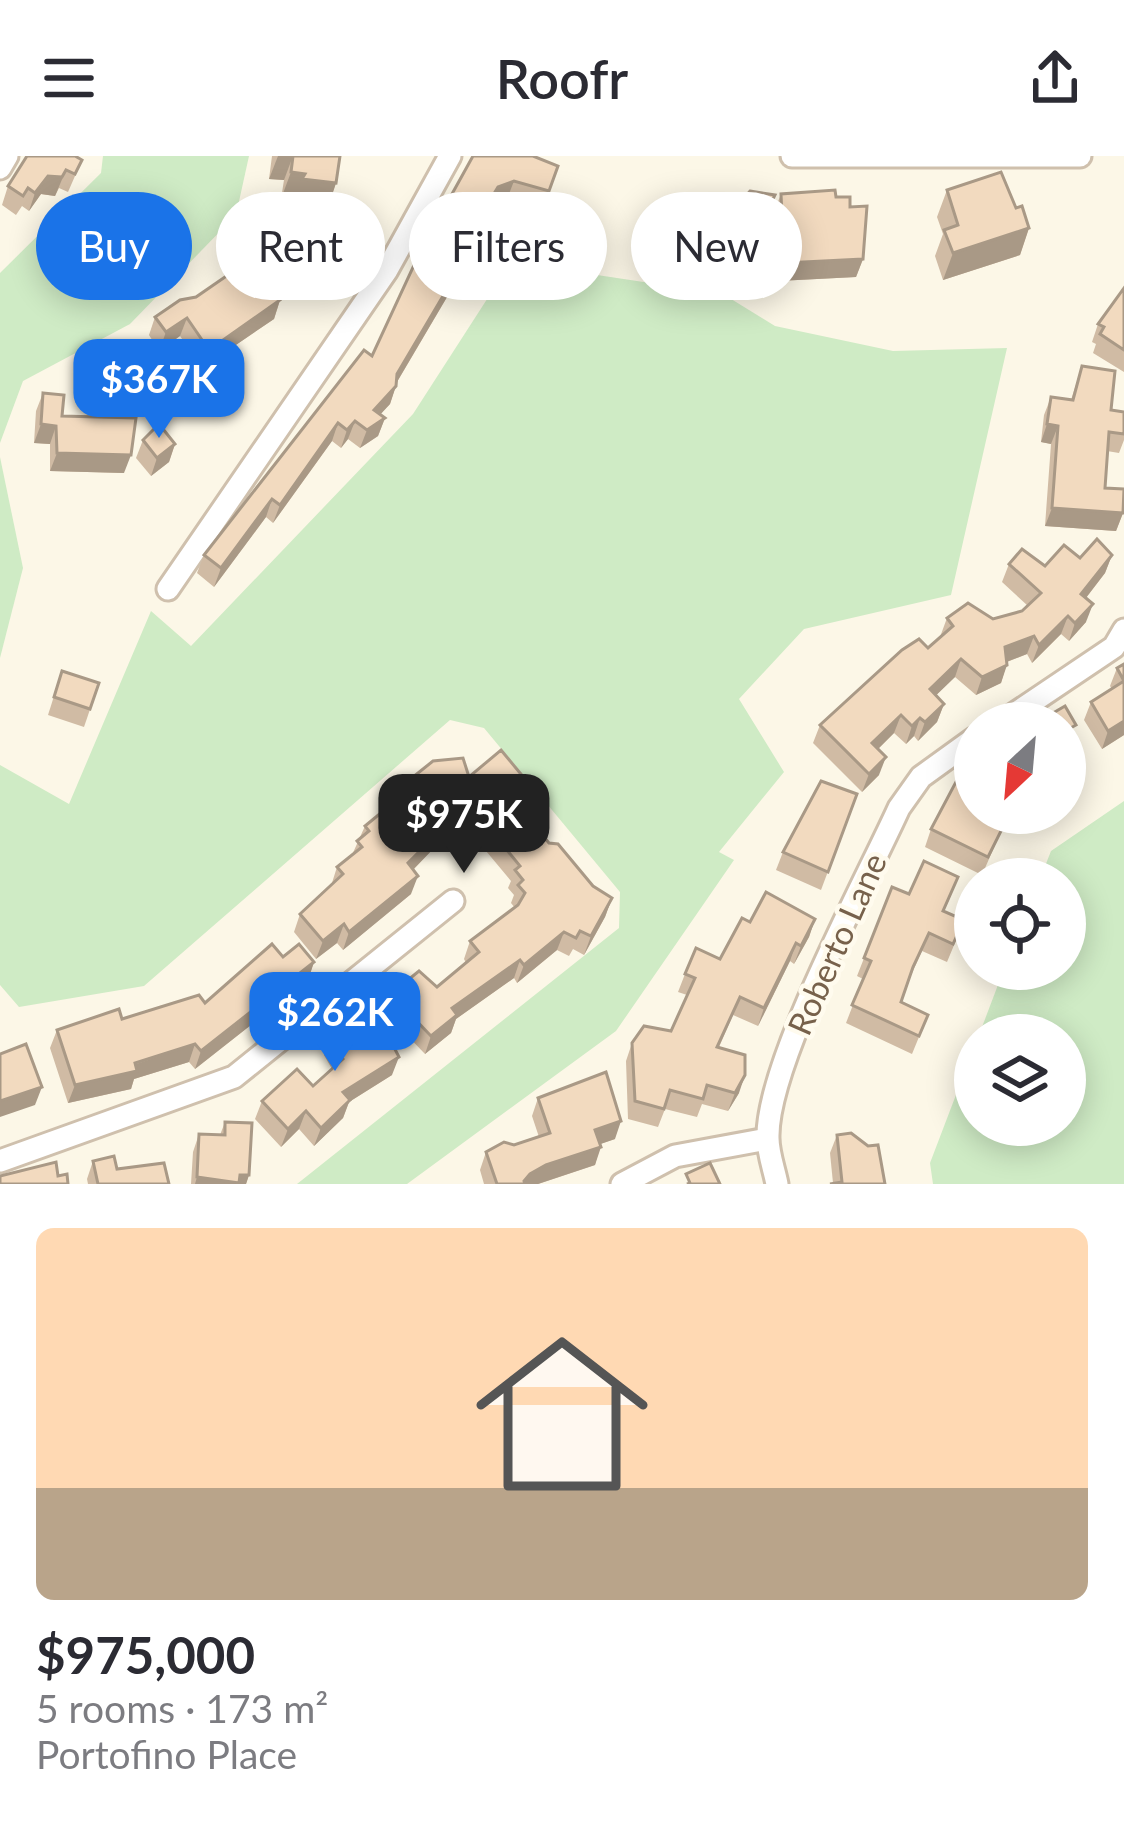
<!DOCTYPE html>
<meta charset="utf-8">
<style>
body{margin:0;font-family:Lato,sans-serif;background:#f7f7f7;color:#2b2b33;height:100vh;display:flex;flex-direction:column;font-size:45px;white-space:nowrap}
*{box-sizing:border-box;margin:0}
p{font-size:39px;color:#7c7c81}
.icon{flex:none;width:66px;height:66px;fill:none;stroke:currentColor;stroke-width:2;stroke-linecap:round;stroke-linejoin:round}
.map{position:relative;height:1028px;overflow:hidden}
.details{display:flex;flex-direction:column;background:#fff;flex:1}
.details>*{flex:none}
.hud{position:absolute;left:36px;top:36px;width:1053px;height:108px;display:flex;gap:24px}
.needle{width:78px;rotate:206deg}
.tools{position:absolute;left:954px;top:546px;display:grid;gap:24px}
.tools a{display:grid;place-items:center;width:132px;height:132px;border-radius:50%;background:#fff;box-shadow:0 6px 30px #0003;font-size:60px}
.price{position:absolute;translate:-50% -102px;padding:0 27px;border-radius:24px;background:#1a73e8;color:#fff;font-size:39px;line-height:78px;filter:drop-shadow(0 3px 6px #0008)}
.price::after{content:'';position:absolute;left:50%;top:72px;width:36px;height:27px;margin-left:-18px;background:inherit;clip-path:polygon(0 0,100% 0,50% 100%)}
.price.selected{background:#222;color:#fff}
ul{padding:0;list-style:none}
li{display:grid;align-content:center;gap:24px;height:636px;padding:0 36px}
li span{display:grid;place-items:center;height:372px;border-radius:18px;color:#555}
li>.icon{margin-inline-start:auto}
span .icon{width:216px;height:216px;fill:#fffc;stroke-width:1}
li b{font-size:51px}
.tag{padding:0 42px;border-radius:54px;background:#fff;box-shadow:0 6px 30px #0003;font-size:42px;line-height:108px}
.tag.selected{background:#1a73e8;color:#fff}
header{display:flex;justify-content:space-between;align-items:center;height:156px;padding:0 36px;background:#fff;font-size:54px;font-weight:600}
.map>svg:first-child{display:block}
.green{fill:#cfebc5}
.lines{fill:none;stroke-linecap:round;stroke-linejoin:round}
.street-casing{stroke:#cfc0ad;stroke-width:27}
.street{stroke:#fff;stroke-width:21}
.wall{fill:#d0bba4}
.shaded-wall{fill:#a99986}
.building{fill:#f2dabf;stroke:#a99986;stroke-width:3}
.labels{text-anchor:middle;stroke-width:9;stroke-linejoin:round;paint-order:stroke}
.street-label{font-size:33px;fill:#77614b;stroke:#fffbee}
</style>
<header><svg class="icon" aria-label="menu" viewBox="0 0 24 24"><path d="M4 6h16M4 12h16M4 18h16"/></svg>Roofr<svg class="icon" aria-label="share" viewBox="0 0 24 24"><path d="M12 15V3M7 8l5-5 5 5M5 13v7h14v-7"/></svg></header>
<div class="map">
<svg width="1124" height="1028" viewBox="0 0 1124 1028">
<rect width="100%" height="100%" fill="#fcf7e7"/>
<g class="green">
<path d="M 103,0 L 249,0 L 236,59 L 130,168 L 23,225 L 0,287 L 0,117 L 101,17 Z"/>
<path d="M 511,106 L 723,138 L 775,170 L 893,195 L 1007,192 L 951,439 L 804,473 L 739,543 L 784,616 L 719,696 L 734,704 L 616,875 L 407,1028 L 297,1028 L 619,772 L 620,736 L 484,572 L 450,564 L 144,830 L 19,851 L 0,829 L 0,609 L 69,648 L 151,455 L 191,490 L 413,258 Z"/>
<path d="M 0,301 L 23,412 L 0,502 Z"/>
<path d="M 1124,645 L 1124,1028 L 933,1028 L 930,1007 L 975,889 L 975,969 L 1065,969 L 1065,879 L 979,879 L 1004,813 L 1065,813 L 1065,723 L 1040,723 L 1051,695 Z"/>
</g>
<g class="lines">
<g class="street-casing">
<g id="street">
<path d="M 792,0 L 1080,0"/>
<path d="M 0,12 L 7,0"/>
<path d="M 168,433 L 387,114 L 450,0"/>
<path d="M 1001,567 L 1114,491 L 1124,474"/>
<path d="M 0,1005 L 234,921 L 453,745"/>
<path d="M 622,1028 L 675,1000 L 767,983"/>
<path d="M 777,1028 C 774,1013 768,997 768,982 C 766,909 865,727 899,652 L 921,621 L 975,582"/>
</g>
</g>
<use href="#street" class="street"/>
</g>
<g class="wall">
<path d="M 272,0 L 341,0 L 336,27 L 327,54 L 307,51 L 315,79 L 302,100 L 272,80 L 278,62 L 290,44 L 281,43 L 284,24 L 269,23 Z"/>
<path d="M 473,0 L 558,10 L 542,53 L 507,43 L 491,49 L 483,62 L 486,86 L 475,109 L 467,123 L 460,119 L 397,226 L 390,248 L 380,258 L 385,262 L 378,280 L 360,292 L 348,283 L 341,292 L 332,285 L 273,367 L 266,361 L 214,431 L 197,417 L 204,399 L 372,200 Z"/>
<path d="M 75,1 L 82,4 L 68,36 L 59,32 L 55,40 L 41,38 L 29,55 L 22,50 L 16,59 L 2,49 L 8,30 Z"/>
<path d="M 947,34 L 1016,52 L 1029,72 L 1020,99 L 943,124 L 935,100 L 943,78 L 937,61 Z"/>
<path d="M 781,38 L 836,41 L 850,51 L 863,103 L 856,121 L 778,125 L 774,56 Z"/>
<path d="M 775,39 L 751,94 L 683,95 L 684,62 L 690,44 Z"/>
<path d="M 1124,132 L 1124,216 L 1093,197 L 1096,188 L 1092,186 L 1098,168 Z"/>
<path d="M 280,144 L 274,163 L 202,212 L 180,180 L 159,195 L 149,179 L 155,161 Z"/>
<path d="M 1082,210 L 1111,254 L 1124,256 L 1124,284 L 1119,297 L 1107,295 L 1105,332 L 1123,357 L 1116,375 L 1045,370 L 1051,288 L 1041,286 L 1044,259 L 1051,241 L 1071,244 Z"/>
<path d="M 43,237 L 62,260 L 124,317 L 50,315 L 50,288 L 34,287 L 36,255 Z"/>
<path d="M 143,284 L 175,288 L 169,306 L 151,320 L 136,302 Z"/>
<path d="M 1112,399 L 1105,417 L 1086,442 L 1086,466 L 1069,485 L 1061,478 L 1032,507 L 1027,498 L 1007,506 L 1001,527 L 976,539 L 955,521 L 936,539 L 944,548 L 937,566 L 918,585 L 914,580 L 906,588 L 894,577 L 878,593 L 879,619 L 862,636 L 813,587 L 820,569 L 928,492 L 940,481 L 947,462 L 993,463 L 1022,455 L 1028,450 L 1002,426 L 1009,408 L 1045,410 L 1080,402 Z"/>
<path d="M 1124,508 L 1124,579 L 1102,593 L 1084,564 L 1091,546 L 1112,533 L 1110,530 L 1117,512 Z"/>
<path d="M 62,515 L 99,527 L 84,571 L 48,559 Z"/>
<path d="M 469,621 L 525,623 L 522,632 L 534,670 L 549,687 L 593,730 L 612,742 L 605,761 L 584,799 L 573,793 L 569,800 L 557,794 L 517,827 L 514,822 L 456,863 L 451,877 L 425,898 L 401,873 L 406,859 L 396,847 L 403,828 L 437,831 L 466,807 L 464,803 L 470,785 L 515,752 L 511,747 L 514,739 L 508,732 L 511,725 L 476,683 L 439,679 L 434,692 L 413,714 L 411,738 L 343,794 L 337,787 L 316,803 L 294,776 L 300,758 L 331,730 L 337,711 L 352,699 L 365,670 L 384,655 L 388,641 Z"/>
<path d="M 857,638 L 821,734 L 776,714 L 783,696 Z"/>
<path d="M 975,657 L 983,657 L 981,660 L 1003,671 L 982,719 L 925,691 L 931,673 Z"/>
<path d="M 892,731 L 909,738 L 951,739 L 944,755 L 957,782 L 947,806 L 922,795 L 908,826 L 901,846 L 928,859 L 912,898 L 846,867 L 863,823 L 857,820 Z"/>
<path d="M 815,763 L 809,781 L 794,808 L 790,805 L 758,870 L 733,859 L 719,891 L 739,937 L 728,955 L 702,948 L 697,961 L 665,953 L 658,971 L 628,963 L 626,905 L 632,887 L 671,875 L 687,839 L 678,836 L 685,818 L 720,803 L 750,766 Z"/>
<path d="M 283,801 L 314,806 L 308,824 L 195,913 L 189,906 L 134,923 L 131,933 L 68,947 L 50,892 L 57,874 L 205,847 Z"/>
<path d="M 331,881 L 392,919 L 349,946 L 343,962 L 314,990 L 299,973 L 281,991 L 255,963 L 262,945 L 313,930 L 332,913 L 324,899 Z"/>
<path d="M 538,942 L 615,983 L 600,988 L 595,1009 L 538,1028 L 484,1028 L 480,1014 L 486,996 L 514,989 L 539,981 L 532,960 Z"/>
<path d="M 225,966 L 249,1019 L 246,1028 L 191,1028 L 193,996 L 199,978 L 220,979 Z"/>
<path d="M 837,979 L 885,1028 L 833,1027 L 830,997 Z"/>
<path d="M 93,1005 L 117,1013 L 169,1028 L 88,1028 L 87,1023 Z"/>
</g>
<g class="shaded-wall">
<path d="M 278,0 L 293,0 L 284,24 L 269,23 Z"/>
<path d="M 66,14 L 55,40 L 41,38 L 29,55 L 35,37 L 48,20 Z"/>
<path d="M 291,16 L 336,27 L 327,54 L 292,49 L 294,45 L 281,43 Z"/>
<path d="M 514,25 L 507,43 L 491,49 L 473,79 L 480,61 L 498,31 Z"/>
<path d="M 775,39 L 751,94 L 683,95 L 690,77 Z"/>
<path d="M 322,61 L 315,79 L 302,100 L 308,82 Z"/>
<path d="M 492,68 L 475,109 L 467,123 L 473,105 Z"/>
<path d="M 1029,72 L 1020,99 L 943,124 L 953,97 Z"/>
<path d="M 466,101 L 460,119 L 391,236 L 397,218 Z"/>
<path d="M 863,103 L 856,121 L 778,125 L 784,107 Z"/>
<path d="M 280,144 L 274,163 L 202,212 L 209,194 Z"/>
<path d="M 187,162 L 180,180 L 159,195 L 166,176 Z"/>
<path d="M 396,230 L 390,248 L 368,272 L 374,254 Z"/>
<path d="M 385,262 L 378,280 L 360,292 L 367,274 Z"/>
<path d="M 355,265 L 348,283 L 341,292 L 347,274 Z"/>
<path d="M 338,267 L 332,285 L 273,367 L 280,349 Z"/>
<path d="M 41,268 L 56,270 L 50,288 L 34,287 Z"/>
<path d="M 1047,268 L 1058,270 L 1051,288 L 1041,286 Z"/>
<path d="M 175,288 L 169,306 L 151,320 L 157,302 Z"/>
<path d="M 57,297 L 131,299 L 124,317 L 50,315 Z"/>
<path d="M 272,343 L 266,361 L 214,431 L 221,412 Z"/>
<path d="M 1052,352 L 1123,357 L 1116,375 L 1045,370 Z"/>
<path d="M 1112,399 L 1105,417 L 1075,456 L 1081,438 Z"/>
<path d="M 1093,448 L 1086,466 L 1069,485 L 1075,467 Z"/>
<path d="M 1068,460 L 1061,478 L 1032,507 L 1039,489 Z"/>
<path d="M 1034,480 L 1027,498 L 998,509 L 1005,491 Z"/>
<path d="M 961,503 L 955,521 L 924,551 L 930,533 Z"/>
<path d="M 1007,509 L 1001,527 L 976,539 L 982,521 Z"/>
<path d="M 944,548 L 937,566 L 918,585 L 925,566 Z"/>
<path d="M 901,559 L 894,577 L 866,605 L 872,587 Z"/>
<path d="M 920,562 L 914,580 L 906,588 L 912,570 Z"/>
<path d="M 1124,565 L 1124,579 L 1102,593 L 1108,575 Z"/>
<path d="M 1075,587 L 1068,605 L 1065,607 L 1065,593 Z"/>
<path d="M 886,601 L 879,619 L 862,636 L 869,618 Z"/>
<path d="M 436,660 L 483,665 L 476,683 L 439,679 L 434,692 L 402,725 L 408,707 Z"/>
<path d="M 418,720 L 411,738 L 343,794 L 349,776 Z"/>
<path d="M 612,742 L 605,761 L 584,799 L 591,780 Z"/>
<path d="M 815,763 L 809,781 L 794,808 L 801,790 Z"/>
<path d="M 344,768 L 337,787 L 316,803 L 323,785 Z"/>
<path d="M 564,776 L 557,794 L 517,827 L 524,809 Z"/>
<path d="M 796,787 L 790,805 L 758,870 L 764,852 Z"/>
<path d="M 520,804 L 514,822 L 456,863 L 451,877 L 425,898 L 431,880 L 452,852 Z"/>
<path d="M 314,806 L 308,824 L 195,913 L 201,895 Z"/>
<path d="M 195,888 L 189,906 L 134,923 L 131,933 L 68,947 L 75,929 Z"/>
<path d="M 399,901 L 392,919 L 349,946 L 343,962 L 314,990 L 321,972 L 343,936 Z"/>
<path d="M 745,919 L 739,937 L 728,955 L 735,937 Z"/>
<path d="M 42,931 L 35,949 L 0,961 L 0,945 Z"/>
<path d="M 306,955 L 299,973 L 281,991 L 288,973 Z"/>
<path d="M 621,965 L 615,983 L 589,992 L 595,974 Z"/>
<path d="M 601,991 L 595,1009 L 538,1028 L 523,1028 L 530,1018 L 546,1009 Z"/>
<path d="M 249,1019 L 246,1028 L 195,1028 L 197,1021 Z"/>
</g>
<g class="building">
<path d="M 27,0 L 75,0 L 82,4 L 75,18 L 66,14 L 62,21 L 48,20 L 35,37 L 28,32 L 23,40 L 8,30 Z"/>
<path d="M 293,0 L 340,0 L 336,27 L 302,23 L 305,18 L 291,16 Z"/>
<path d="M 473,0 L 533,0 L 558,10 L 549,35 L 514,25 L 498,31 L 480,61 L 492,68 L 482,91 L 473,105 L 466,101 L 397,218 L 396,230 L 374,254 L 385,262 L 367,274 L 355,265 L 347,274 L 338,267 L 280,349 L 272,343 L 221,412 L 204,399 L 364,194 L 372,200 L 421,94 Z"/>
<path d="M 1001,16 L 1016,52 L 1022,50 L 1029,72 L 953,97 L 944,74 L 958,69 L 947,34 Z"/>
<path d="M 835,34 L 836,41 L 850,41 L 850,51 L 867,50 L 863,103 L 784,107 L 781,38 Z"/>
<path d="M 750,35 L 775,39 L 757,75 L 690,77 L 690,44 L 745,41 Z"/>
<path d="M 292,41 L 322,61 L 308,82 L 278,62 Z"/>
<path d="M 251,103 L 280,144 L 209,194 L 187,162 L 166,176 L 155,161 L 180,144 L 196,141 Z"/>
<path d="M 1124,132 L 1124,194 L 1100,178 L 1104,171 L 1098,168 Z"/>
<path d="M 1082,210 L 1115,215 L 1111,254 L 1124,256 L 1124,278 L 1109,276 L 1105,332 L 1124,333 L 1123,357 L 1052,352 L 1058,270 L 1047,268 L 1051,241 L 1073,244 Z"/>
<path d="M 43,237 L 64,239 L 62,260 L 136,262 L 131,299 L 57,297 L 56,270 L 41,268 Z"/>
<path d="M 159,268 L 175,288 L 157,302 L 143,284 Z"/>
<path d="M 1097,383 L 1112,399 L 1081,438 L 1093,448 L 1075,467 L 1068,460 L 1039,489 L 1034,480 L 1005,491 L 1007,509 L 982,521 L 961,503 L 930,533 L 944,548 L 925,566 L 920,562 L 912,570 L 901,559 L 872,587 L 886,601 L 869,618 L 820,569 L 902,494 L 919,483 L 928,492 L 953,470 L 947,462 L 968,447 L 993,463 L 1022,455 L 1041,437 L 1009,408 L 1022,393 L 1045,410 L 1064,389 L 1080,402 Z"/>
<path d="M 1124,508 L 1124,525 L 1117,512 Z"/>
<path d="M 62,515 L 99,527 L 90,553 L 54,541 Z"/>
<path d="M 1124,525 L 1124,565 L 1108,575 L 1091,546 Z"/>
<path d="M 1065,550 L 1076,569 L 1067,574 L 1075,587 L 1065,593 L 1065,567 L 1036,567 Z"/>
<path d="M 501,594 L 525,623 L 519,629 L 540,655 L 529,663 L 549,687 L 558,688 L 593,730 L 612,742 L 591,780 L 580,775 L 576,782 L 564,776 L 524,809 L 520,804 L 452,852 L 457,859 L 431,880 L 407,855 L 417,847 L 403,828 L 419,815 L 437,831 L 479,796 L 470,785 L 518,749 L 525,737 L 518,729 L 523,724 L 515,714 L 520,710 L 483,665 L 436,660 L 441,674 L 408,707 L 418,720 L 349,776 L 344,768 L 323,785 L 300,758 L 343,718 L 337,711 L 362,691 L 357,685 L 369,675 L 365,670 L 393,647 L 388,641 L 433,605 L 463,602 L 469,621 Z"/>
<path d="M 975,601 L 975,657 L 981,657 L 979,659 L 1003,671 L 988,701 L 931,673 L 966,607 Z"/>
<path d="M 821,625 L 857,638 L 828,716 L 783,696 Z"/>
<path d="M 924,705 L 958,721 L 943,755 L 964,764 L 953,788 L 929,777 L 913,811 L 901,846 L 928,859 L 919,880 L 852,849 L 871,805 L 864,802 L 892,731 L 909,738 Z"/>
<path d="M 766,736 L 815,763 L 801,790 L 796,787 L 764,852 L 740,841 L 717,891 L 745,899 L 745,919 L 735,937 L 707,929 L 703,943 L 670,934 L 664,953 L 635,945 L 632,887 L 644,870 L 671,875 L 695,822 L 685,818 L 696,792 L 720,803 L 742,762 L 750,766 Z"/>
<path d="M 272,788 L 283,801 L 299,788 L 314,806 L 201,895 L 195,888 L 135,907 L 137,915 L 75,929 L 57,874 L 119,853 L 122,863 L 199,839 L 205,847 Z"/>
<path d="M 374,853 L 399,901 L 343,936 L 350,944 L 321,972 L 306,955 L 288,973 L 262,945 L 297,913 L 313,930 L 343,903 L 331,881 Z"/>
<path d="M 26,888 L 42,931 L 0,945 L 0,898 Z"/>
<path d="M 606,916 L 621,965 L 595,974 L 601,991 L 546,1009 L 530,1018 L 524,1025 L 525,1028 L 497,1028 L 486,996 L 504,986 L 514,989 L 550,977 L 538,942 Z"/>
<path d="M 225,966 L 252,967 L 249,1019 L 240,1019 L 239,1027 L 197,1021 L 199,978 L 225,979 Z"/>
<path d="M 851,977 L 868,990 L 878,989 L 885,1028 L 830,1028 L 842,1026 L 837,979 Z"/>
<path d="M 114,1000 L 117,1013 L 164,1007 L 169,1028 L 98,1028 L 93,1005 Z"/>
<path d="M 56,1006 L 58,1020 L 67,1018 L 68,1028 L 0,1028 L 0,1020 Z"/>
<path d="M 710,1007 L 720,1028 L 687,1028 L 690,1027 L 686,1018 Z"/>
</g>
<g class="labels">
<g class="street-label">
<text transform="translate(837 788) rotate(-66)" y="12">Roberto Lane</text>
</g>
</g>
</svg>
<div class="tools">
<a><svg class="needle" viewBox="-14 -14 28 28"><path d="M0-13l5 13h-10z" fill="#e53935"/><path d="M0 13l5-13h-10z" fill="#7c7c81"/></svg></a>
<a><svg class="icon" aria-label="locate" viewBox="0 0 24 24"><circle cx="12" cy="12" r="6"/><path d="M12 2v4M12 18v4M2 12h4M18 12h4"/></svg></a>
<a><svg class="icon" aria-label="layers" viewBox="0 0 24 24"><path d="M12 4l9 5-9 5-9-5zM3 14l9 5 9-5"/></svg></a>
</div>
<b class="price" style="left:159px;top:285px">$367K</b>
<b class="price selected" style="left:464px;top:720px">$975K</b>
<b class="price" style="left:335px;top:918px">$262K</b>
<div class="hud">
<a class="tag selected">Buy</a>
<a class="tag">Rent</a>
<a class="tag">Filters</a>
<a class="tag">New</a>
</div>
</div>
<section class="details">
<ul>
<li><span style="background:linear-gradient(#ffd9b3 70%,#b9a48a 0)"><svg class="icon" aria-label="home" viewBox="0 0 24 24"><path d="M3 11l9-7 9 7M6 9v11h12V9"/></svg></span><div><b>$975,000</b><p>5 rooms · 173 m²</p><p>Portofino Place</p></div></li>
</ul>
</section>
